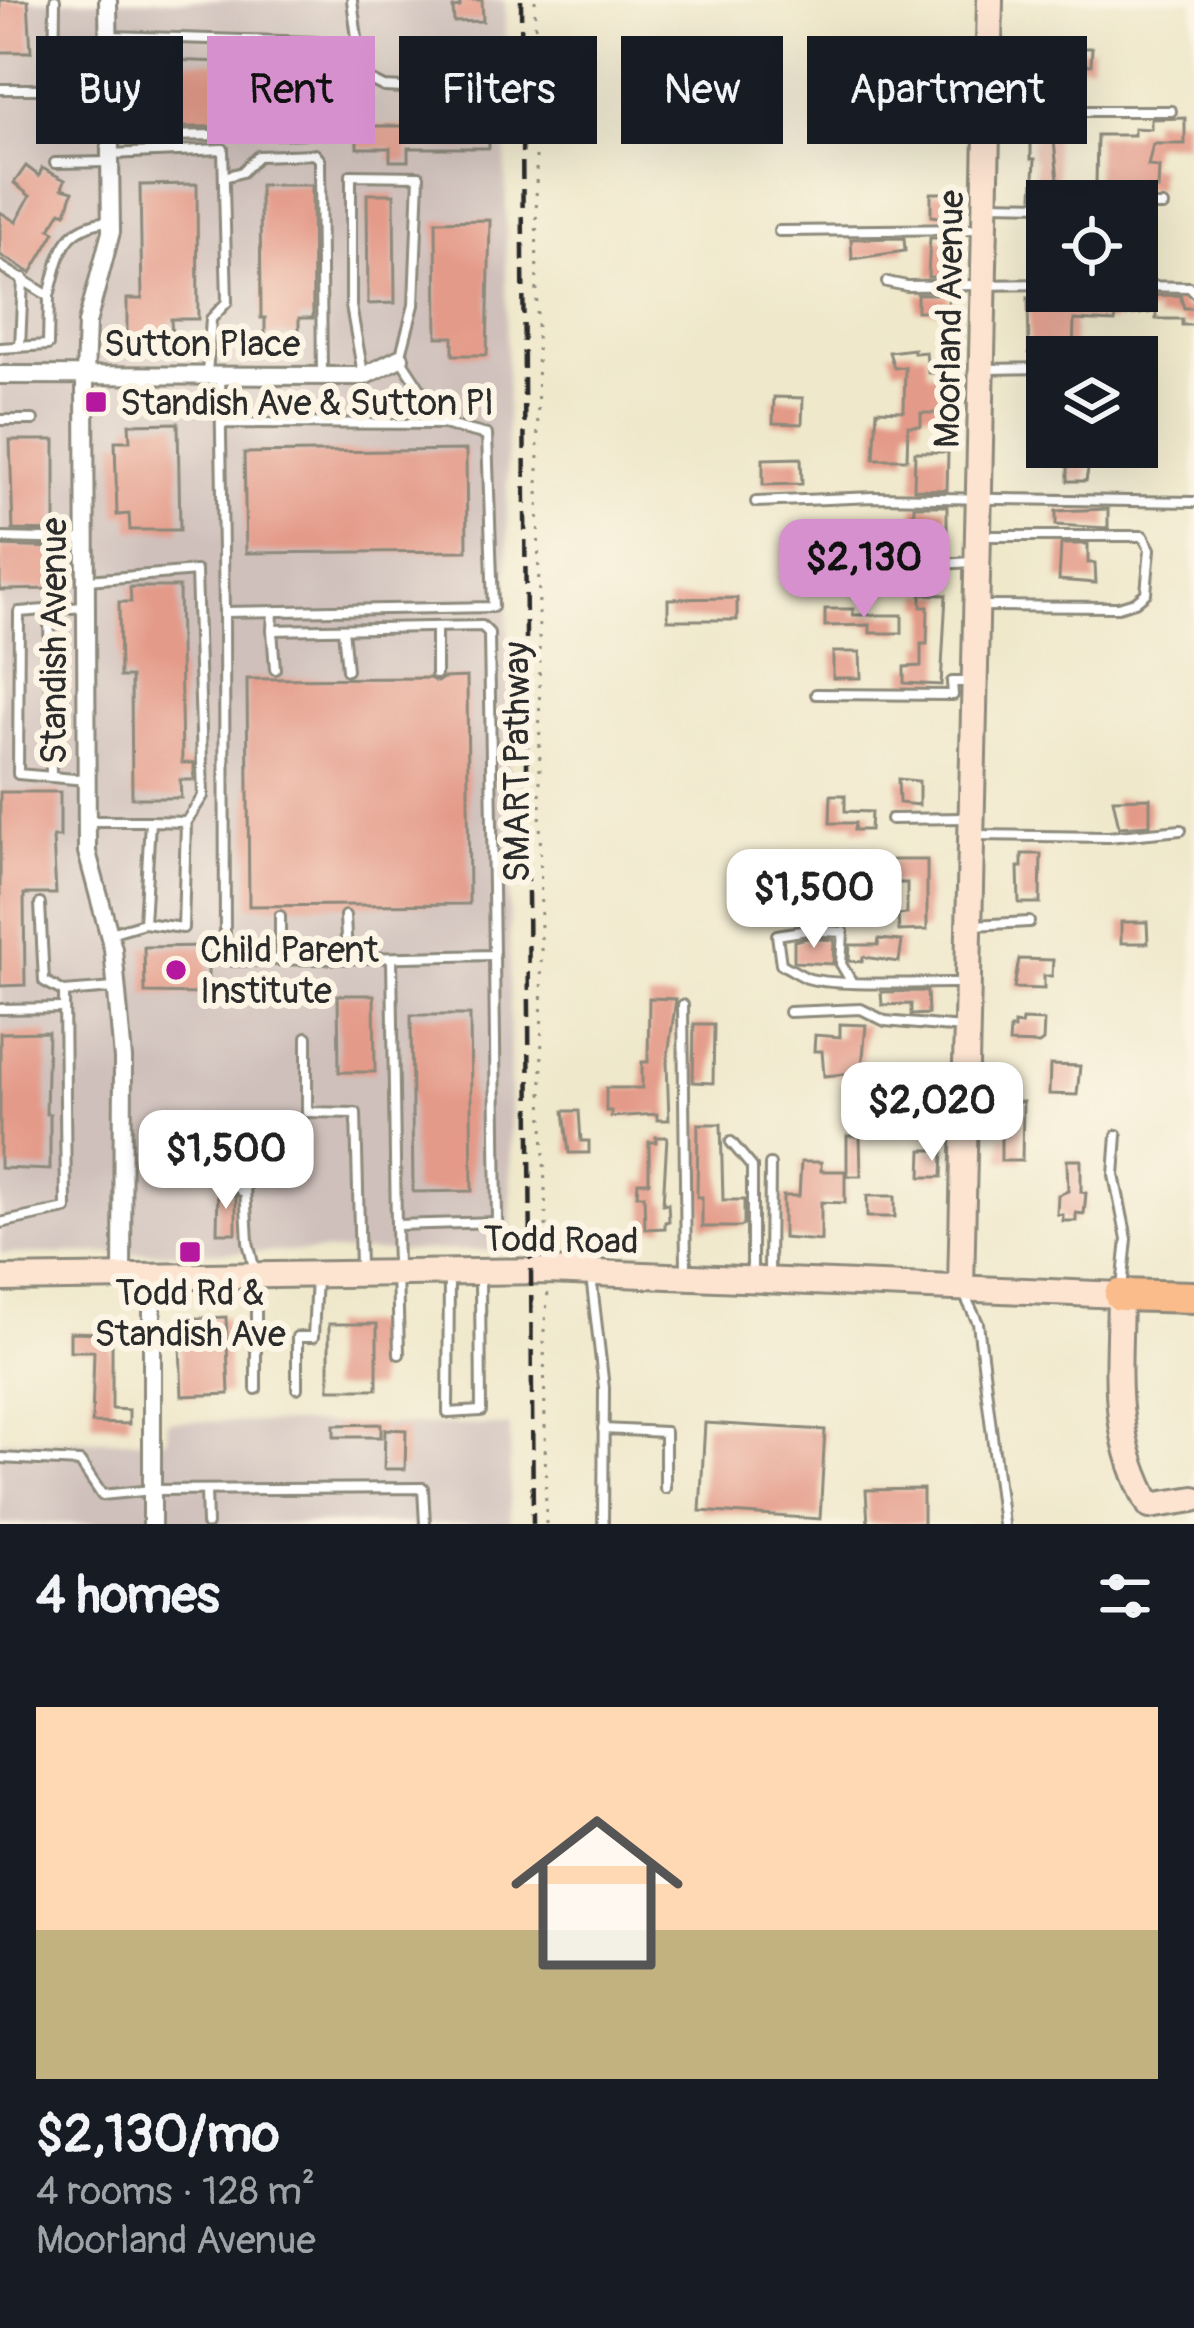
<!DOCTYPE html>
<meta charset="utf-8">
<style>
body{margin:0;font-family:Pangolin,sans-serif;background:#242831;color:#f1f3f6;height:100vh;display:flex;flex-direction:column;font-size:45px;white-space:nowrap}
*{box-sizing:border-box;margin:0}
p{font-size:39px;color:#9ea1a6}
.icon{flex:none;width:66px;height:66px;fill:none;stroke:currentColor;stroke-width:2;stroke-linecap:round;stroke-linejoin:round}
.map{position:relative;height:1524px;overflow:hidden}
.details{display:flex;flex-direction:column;background:#171b24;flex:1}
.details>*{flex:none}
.hud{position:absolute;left:36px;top:36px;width:1122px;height:108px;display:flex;gap:24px}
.buttons{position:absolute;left:1026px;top:180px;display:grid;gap:24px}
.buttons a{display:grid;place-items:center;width:132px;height:132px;border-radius:0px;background:#171b24;box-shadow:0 12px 48px #0002;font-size:60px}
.price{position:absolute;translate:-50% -102px;padding:0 27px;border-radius:24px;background:#fff;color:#222;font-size:39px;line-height:78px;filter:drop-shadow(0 3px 6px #0008)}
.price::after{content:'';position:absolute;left:50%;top:72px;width:36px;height:27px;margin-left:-18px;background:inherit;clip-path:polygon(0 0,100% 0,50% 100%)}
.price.active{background:#d690ce;color:#111}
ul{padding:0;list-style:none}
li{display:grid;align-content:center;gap:24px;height:636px;padding:0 36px}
li span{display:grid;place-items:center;height:372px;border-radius:0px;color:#555}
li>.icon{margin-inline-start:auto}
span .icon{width:216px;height:216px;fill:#fffc;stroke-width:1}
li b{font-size:51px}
h2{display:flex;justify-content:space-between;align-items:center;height:144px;padding:0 36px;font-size:51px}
.tag{padding:0 42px;border-radius:0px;background:#171b24;box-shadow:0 12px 48px #0002;font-size:42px;line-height:108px}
.tag.active{background:#d690ce;color:#111}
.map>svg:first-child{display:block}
.industrial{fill:#cfc0bb}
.building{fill:#e49a88}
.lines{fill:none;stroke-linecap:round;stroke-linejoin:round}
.lane-casing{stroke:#8d8a7b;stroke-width:14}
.street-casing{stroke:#8d8a7b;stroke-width:22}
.secondary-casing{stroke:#8d8a7b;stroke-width:30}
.highway-casing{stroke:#8d8a7b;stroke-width:36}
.path{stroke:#8d8a7b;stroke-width:3;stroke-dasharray:3 9;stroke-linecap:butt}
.lane{stroke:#fff;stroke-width:8}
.street{stroke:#fff;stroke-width:16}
.secondary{stroke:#fde4d1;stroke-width:24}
.highway{stroke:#fabc8b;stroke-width:30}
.rail{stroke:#2b2b2b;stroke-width:4.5;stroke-dasharray:18 9;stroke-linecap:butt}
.poi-dot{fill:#b5179e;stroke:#fcf5e5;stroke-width:4.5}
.labels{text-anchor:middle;stroke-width:12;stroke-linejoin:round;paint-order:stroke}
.street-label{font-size:36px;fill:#2b2b2b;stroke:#fcf5e5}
.poi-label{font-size:36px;fill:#2b2b2b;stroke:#fcf5e5;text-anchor:start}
</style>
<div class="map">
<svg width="1194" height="1524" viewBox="0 0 1194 1524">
<rect width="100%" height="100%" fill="#fcf5e5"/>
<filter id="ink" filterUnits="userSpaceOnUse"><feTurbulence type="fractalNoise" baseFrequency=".00833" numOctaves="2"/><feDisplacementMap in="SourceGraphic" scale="24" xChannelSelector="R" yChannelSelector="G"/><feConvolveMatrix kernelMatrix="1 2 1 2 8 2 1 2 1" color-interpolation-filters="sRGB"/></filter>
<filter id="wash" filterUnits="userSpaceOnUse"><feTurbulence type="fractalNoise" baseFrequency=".004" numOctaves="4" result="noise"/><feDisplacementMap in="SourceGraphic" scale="48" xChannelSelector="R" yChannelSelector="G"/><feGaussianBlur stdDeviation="2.7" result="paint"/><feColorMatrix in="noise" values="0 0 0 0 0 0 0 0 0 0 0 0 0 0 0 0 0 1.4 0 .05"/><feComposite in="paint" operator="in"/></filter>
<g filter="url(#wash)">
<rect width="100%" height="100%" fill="#efe8cb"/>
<g class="industrial">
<path d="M 0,0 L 505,0 L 511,1250 L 0,1254 Z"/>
<path d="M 168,1421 L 510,1426 L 510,1524 L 0,1524 L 0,1440 L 167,1440 Z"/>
</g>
<g id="blocks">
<g class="building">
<path d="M 0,0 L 28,0 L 31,52 L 0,52 Z"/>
<path d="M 460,0 L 482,0 L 483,21 L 454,22 L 453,8 L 460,7 Z"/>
<path d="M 1035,41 L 1062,41 L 1062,48 L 1092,48 L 1091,65 L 1032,62 Z"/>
<path d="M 223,48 L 244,48 L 244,62 L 307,62 L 307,125 L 140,128 L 140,59 L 223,62 Z"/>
<path d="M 1032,78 L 1066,78 L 1071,103 L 1034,98 Z"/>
<path d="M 870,99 L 870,131 L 839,132 L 839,111 L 853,111 L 852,100 Z"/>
<path d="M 1185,118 L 1185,144 L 1153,144 L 1148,166 L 1159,167 L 1158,189 L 1096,186 L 1097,135 L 1134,135 L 1134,128 L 1151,129 L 1151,119 Z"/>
<path d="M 1047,119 L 1071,119 L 1064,121 L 1064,134 L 1056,134 L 1054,141 L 1060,199 L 1033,196 L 1035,159 L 1031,159 L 1031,139 L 1035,140 L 1035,125 L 1045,125 Z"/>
<path d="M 357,126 L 489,126 L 489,148 L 408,148 L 408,161 L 390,161 L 390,148 L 357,148 Z"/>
<path d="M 26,166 L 39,176 L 42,168 L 65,180 L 62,188 L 73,191 L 66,213 L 61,211 L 50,229 L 55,232 L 31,273 L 0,255 L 0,212 L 16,222 L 30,196 L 14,183 Z"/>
<path d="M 197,184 L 198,319 L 171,319 L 172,337 L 127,337 L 127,299 L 142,299 L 140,185 Z"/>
<path d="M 260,185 L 312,185 L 313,318 L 299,318 L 299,335 L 265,335 L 265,318 L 261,318 Z"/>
<path d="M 931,193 L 953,193 L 952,219 L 931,216 Z"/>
<path d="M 367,194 L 394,194 L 395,303 L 368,304 Z"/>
<path d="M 490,220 L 487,355 L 453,355 L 453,337 L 437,337 L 436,221 Z"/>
<path d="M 904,238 L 905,251 L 852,259 L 851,239 Z"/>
<path d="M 930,238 L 952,238 L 949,277 L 928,277 Z"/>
<path d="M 917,294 L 949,294 L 947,311 L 917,311 Z"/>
<path d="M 1180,295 L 1184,308 L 1194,308 L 1194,325 L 1182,325 L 1182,319 L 1156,319 L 1156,312 L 1116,317 L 1115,322 L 1074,320 L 1073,357 L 1029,353 L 1028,298 L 1111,306 L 1111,296 Z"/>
<path d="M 914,349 L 914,353 L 926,352 L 928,373 L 950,373 L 950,413 L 921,413 L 921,426 L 908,426 L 907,459 L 874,459 L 877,410 L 904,411 L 905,367 L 894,368 L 889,352 Z"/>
<path d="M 774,397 L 803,398 L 802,424 L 773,423 Z"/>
<path d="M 178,423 L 180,530 L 130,530 L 129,514 L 117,515 L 115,441 L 130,441 L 129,424 Z"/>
<path d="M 10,440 L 55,440 L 55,531 L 13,530 Z"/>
<path d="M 466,450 L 467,551 L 246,553 L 244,453 Z"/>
<path d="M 915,452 L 948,452 L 947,490 L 914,489 Z"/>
<path d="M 1068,455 L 1090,458 L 1086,481 L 1068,481 Z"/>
<path d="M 801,458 L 802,484 L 763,485 L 763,459 Z"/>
<path d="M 914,506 L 947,506 L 947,545 L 913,545 Z"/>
<path d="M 1108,509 L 1108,528 L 1056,525 L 1056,511 Z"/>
<path d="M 1061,544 L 1088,544 L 1088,563 L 1095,563 L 1096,583 L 1059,580 Z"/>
<path d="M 0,546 L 56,548 L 56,589 L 0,590 Z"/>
<path d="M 130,587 L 179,587 L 182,763 L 194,763 L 194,780 L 180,780 L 181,798 L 132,798 L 131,677 L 120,677 L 119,602 L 131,602 Z"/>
<path d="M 921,594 L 946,595 L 941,685 L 904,683 L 904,667 L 921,666 L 921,644 L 927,644 L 928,607 L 921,607 Z"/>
<path d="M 737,598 L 737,620 L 668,620 L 668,599 Z"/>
<path d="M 825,609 L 853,609 L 853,615 L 902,615 L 902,633 L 870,633 L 870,625 L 825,626 Z"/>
<path d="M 833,652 L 860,652 L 861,678 L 833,678 Z"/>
<path d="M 467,677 L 469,904 L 249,906 L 247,679 L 429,678 L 437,682 L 443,678 Z"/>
<path d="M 898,779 L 919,781 L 919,805 L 899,803 Z"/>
<path d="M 0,792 L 60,792 L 60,837 L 53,837 L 56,894 L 24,894 L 25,985 L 0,986 Z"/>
<path d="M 831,795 L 845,795 L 845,811 L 871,812 L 870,830 L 854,830 L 855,823 L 830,823 Z"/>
<path d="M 1150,798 L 1150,825 L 1119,827 L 1113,799 Z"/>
<path d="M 801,854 L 863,854 L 863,871 L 849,871 L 849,866 L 801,866 Z"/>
<path d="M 1022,854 L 1041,854 L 1040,903 L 1019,903 L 1018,867 L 1022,867 Z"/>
<path d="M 892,860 L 927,860 L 927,930 L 899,931 L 898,915 L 907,914 L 907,883 L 891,883 Z"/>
<path d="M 1121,922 L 1147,922 L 1148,943 L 1121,943 Z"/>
<path d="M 807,938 L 834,940 L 833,964 L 794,962 L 794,941 Z"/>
<path d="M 879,939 L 902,941 L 899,962 L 863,957 L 862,962 L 849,961 L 850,945 L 878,945 Z"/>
<path d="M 208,946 L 208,994 L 145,993 L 144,947 Z"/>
<path d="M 1019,959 L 1053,960 L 1052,976 L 1044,976 L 1044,989 L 1014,988 Z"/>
<path d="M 927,991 L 928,1014 L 911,1015 L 911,1004 L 882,1005 L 881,992 Z"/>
<path d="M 338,995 L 374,995 L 375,1072 L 339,1072 Z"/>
<path d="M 649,998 L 676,999 L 667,1062 L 669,1120 L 657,1120 L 657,1114 L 611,1117 L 611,1111 L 606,1111 L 606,1088 L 642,1088 L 642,1062 L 648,1062 Z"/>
<path d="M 411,1015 L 470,1015 L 472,1191 L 413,1192 Z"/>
<path d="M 1022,1020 L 1044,1021 L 1043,1041 L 1039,1044 L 1009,1043 L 1010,1029 L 1014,1029 L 1014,1024 L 1021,1025 Z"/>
<path d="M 694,1024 L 714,1024 L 713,1083 L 693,1082 Z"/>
<path d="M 840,1024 L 866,1025 L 862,1067 L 898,1067 L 899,1090 L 845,1090 L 845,1074 L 824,1076 L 822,1051 L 814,1051 L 815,1035 L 840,1037 Z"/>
<path d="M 48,1032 L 46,1114 L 50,1114 L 50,1170 L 0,1168 L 0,1033 Z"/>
<path d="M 1050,1065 L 1080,1066 L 1077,1095 L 1049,1094 Z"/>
<path d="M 1009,1102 L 1023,1102 L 1022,1161 L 1001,1161 L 1001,1135 L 1007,1135 Z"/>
<path d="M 564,1111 L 579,1111 L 581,1141 L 589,1141 L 589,1153 L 569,1153 Z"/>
<path d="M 698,1124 L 721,1124 L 723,1200 L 744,1200 L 744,1225 L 740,1227 L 702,1227 L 702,1197 L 697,1197 Z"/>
<path d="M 847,1136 L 860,1136 L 861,1176 L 847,1176 Z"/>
<path d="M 656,1137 L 667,1137 L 663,1204 L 668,1203 L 669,1221 L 665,1222 L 665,1228 L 645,1229 L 644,1195 L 637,1195 L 638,1182 L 649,1182 L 649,1142 L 656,1142 Z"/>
<path d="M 922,1150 L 943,1150 L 942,1177 L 921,1177 Z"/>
<path d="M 1067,1160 L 1081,1160 L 1081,1192 L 1086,1193 L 1084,1214 L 1076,1213 L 1076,1221 L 1063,1221 L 1063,1215 L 1057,1214 L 1058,1195 L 1068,1191 Z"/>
<path d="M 801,1162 L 821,1162 L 821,1171 L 845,1171 L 845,1203 L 821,1202 L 821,1241 L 783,1238 L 783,1196 L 799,1196 Z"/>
<path d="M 218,1189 L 227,1189 L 236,1197 L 236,1233 L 217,1233 Z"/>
<rect x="867" y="1196" width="28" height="21"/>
<path d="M 226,1317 L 229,1394 L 182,1396 L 179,1319 Z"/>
<rect x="329" y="1324" width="48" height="65"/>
<path d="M 101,1326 L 112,1326 L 112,1409 L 129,1410 L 129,1424 L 92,1423 L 94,1351 L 70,1351 L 70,1332 L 101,1333 Z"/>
<path d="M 705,1423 L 825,1430 L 820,1519 L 700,1511 Z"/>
<path d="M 381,1424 L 381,1437 L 334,1437 L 334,1425 Z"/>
<path d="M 385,1429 L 406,1430 L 405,1469 L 384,1469 Z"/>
<path d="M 923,1489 L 923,1524 L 868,1524 L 866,1490 Z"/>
</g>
</g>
</g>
<g filter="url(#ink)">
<use href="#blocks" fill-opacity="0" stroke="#8d8a7b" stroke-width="3"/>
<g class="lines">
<g class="lane-casing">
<g id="lane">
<path d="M 55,0 L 54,89 L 108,88"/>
<path d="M 352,0 L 362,76 L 384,87 L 461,91"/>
<path d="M 110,36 L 316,42 L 317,133 L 112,137"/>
<path d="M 990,70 L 1077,70"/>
<path d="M 0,89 L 54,89"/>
<path d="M 989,111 L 1171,111"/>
<path d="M 110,154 L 223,149 L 227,302 L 211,319 L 207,374"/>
<path d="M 55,163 L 109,162"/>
<path d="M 224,177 L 242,172 L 258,156 L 315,154 L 320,160 L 322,376"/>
<path d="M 988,204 L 1047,205"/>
<path d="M 1137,206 L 1163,206"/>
<path d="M 779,231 L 978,229"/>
<path d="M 0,266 L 49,296 L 48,345 L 0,348"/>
<path d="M 887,282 L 907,286 L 1047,284"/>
<path d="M 1137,286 L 1190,287 L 1194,292"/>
<path d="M 49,296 C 60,256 60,227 108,221"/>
<path d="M 20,347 L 23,278"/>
<path d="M 1137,362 L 1149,360"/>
<path d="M 986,369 L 1047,368"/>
<path d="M 363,374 L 351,306 L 351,175 L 419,176 L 414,305 L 400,358 L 443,424"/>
<path d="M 220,377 L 224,612 L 493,607 L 487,435 L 443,424 L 221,423"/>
<path d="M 0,420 L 33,420"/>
<path d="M 756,502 L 874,497 L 1194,502"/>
<path d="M 982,536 L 1143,536 L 1150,549 L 1146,593 L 1135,602 L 1118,607 L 983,606"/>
<path d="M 0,538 L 84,540"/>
<path d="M 820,579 L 914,578 L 940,564 L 972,562"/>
<path d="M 88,580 L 196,571 L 203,796 L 186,822"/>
<path d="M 84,607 L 19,612 L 18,774 L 86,780"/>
<path d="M 49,609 L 51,777"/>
<path d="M 224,612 L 225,952 L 233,961 L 494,955 L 489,633 L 482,626 L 272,630 L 273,611"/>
<path d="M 436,628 L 436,674"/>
<path d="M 343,629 L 347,670"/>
<path d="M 272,630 L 275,669"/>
<path d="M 816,694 L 953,695 L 952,682 L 969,682"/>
<path d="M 891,819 L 966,818"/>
<path d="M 87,821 L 150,821"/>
<path d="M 975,835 L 1108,837 L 1181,830"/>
<path d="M 40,904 L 44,981 L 64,992"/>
<path d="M 280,916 L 280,960"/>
<path d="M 345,916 L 347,959"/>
<path d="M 973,925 L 1029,922"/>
<path d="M 110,933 L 144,923 L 150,821 L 186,822 L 183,928 L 144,923"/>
<path d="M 392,958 L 396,1225"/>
<path d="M 851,981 L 841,964 L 843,932 L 807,930 L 777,935 L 781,964 C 789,968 798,974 807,978 C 832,987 929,982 962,983"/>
<path d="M 683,1005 L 686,1270"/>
<path d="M 0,1009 L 64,1008"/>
<path d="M 789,1012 L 861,1009 L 885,1021 L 962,1028"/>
<path d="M 307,1037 L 307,1112 L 356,1113 L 360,1267"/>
<path d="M 1117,1135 L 1114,1175 L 1127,1239 L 1122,1288"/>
<path d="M 731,1142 L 752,1167 L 752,1272"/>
<path d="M 244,1193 L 227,1178 L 222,1161 L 232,1157 L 244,1169 L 248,1242 L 256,1276 L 256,1389"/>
<path d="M 0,1223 L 66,1209 L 64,992 L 114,988"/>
<path d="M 769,1273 L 770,1165"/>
<path d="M 449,1275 L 448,1413 L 481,1411 L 480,1278"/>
<path d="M 591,1276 L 604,1388 L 603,1524"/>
<path d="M 965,1296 L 978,1323 L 1003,1524"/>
<path d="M 399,1354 L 396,1225 L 497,1222 L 494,955"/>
<path d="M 297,1388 L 297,1337 L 313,1337 L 316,1277"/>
<path d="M 603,1429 L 665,1432 L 665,1488"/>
<path d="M 0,1458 L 80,1462 L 102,1495 L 152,1490 L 423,1488 L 425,1524"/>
<path d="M 206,1490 L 207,1524"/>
</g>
</g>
<g class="street-casing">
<g id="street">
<path d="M 108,0 L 111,232 L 87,323 L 85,376 L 87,852 L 113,949 L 123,1059 L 122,1280"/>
<path d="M 0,375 L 364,376 L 400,358"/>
<path d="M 152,1278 L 152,1524"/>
</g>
</g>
<g class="secondary-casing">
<g id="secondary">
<path d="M 0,1279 L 548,1271 L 1120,1295 C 1119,1374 1110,1434 1150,1506 L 1194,1499"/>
<path d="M 961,1287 L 990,0"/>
</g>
</g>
<g class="highway-casing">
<path id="highway" d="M 1120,1295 L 1194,1297"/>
</g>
<g class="path">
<path d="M 535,0 L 542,1093 L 547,1252"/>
<path d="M 546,1524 L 544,1331 L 548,1292"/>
</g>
<use href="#lane" class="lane"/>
<use href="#street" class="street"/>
<use href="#secondary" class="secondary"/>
<use href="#highway" class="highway"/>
<path class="rail" d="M 521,0 L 533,1524"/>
</g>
</g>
<g class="poi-dot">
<rect x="84" y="390" width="24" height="24" rx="6"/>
<circle cx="176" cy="970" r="12"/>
<rect x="178" y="1240" width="24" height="24" rx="6"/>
</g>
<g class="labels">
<g class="street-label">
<text transform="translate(948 319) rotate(-89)" y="13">Moorland Avenue</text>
<text x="202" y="356">Sutton Place</text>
<text transform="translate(53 641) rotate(-90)" y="13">Standish Avenue</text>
<text transform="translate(516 762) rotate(-90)" y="13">SMART Pathway</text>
<text transform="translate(561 1239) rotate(1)" y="13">Todd Road</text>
</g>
<g class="poi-label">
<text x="120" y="415">Standish Ave &amp; Sutton Pl</text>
<text x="200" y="962">Child Parent<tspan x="200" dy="41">Institute</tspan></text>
<text x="190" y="1305" text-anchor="middle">Todd Rd &amp;<tspan x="190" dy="41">Standish Ave</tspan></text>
</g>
</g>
</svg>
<div class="buttons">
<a><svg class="icon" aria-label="locate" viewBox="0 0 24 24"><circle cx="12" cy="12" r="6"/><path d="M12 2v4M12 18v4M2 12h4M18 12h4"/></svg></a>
<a><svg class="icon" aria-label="layers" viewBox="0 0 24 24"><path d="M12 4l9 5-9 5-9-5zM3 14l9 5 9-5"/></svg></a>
</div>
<b class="price active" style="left:864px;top:621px">$2,130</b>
<b class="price" style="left:814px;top:951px">$1,500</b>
<b class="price" style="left:932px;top:1164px">$2,020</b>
<b class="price" style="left:226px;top:1212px">$1,500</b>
<div class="hud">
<a class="tag">Buy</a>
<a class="tag active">Rent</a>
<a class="tag">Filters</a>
<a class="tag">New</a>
<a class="tag">Apartment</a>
</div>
</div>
<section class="details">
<h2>4 homes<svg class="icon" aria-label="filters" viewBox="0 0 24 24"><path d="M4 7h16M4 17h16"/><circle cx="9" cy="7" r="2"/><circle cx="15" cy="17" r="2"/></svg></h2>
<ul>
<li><span style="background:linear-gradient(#ffd9b3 60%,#c2b280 0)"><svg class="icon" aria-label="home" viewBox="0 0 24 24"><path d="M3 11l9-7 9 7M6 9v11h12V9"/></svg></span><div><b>$2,130/mo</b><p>4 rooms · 128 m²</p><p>Moorland Avenue</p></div></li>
</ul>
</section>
